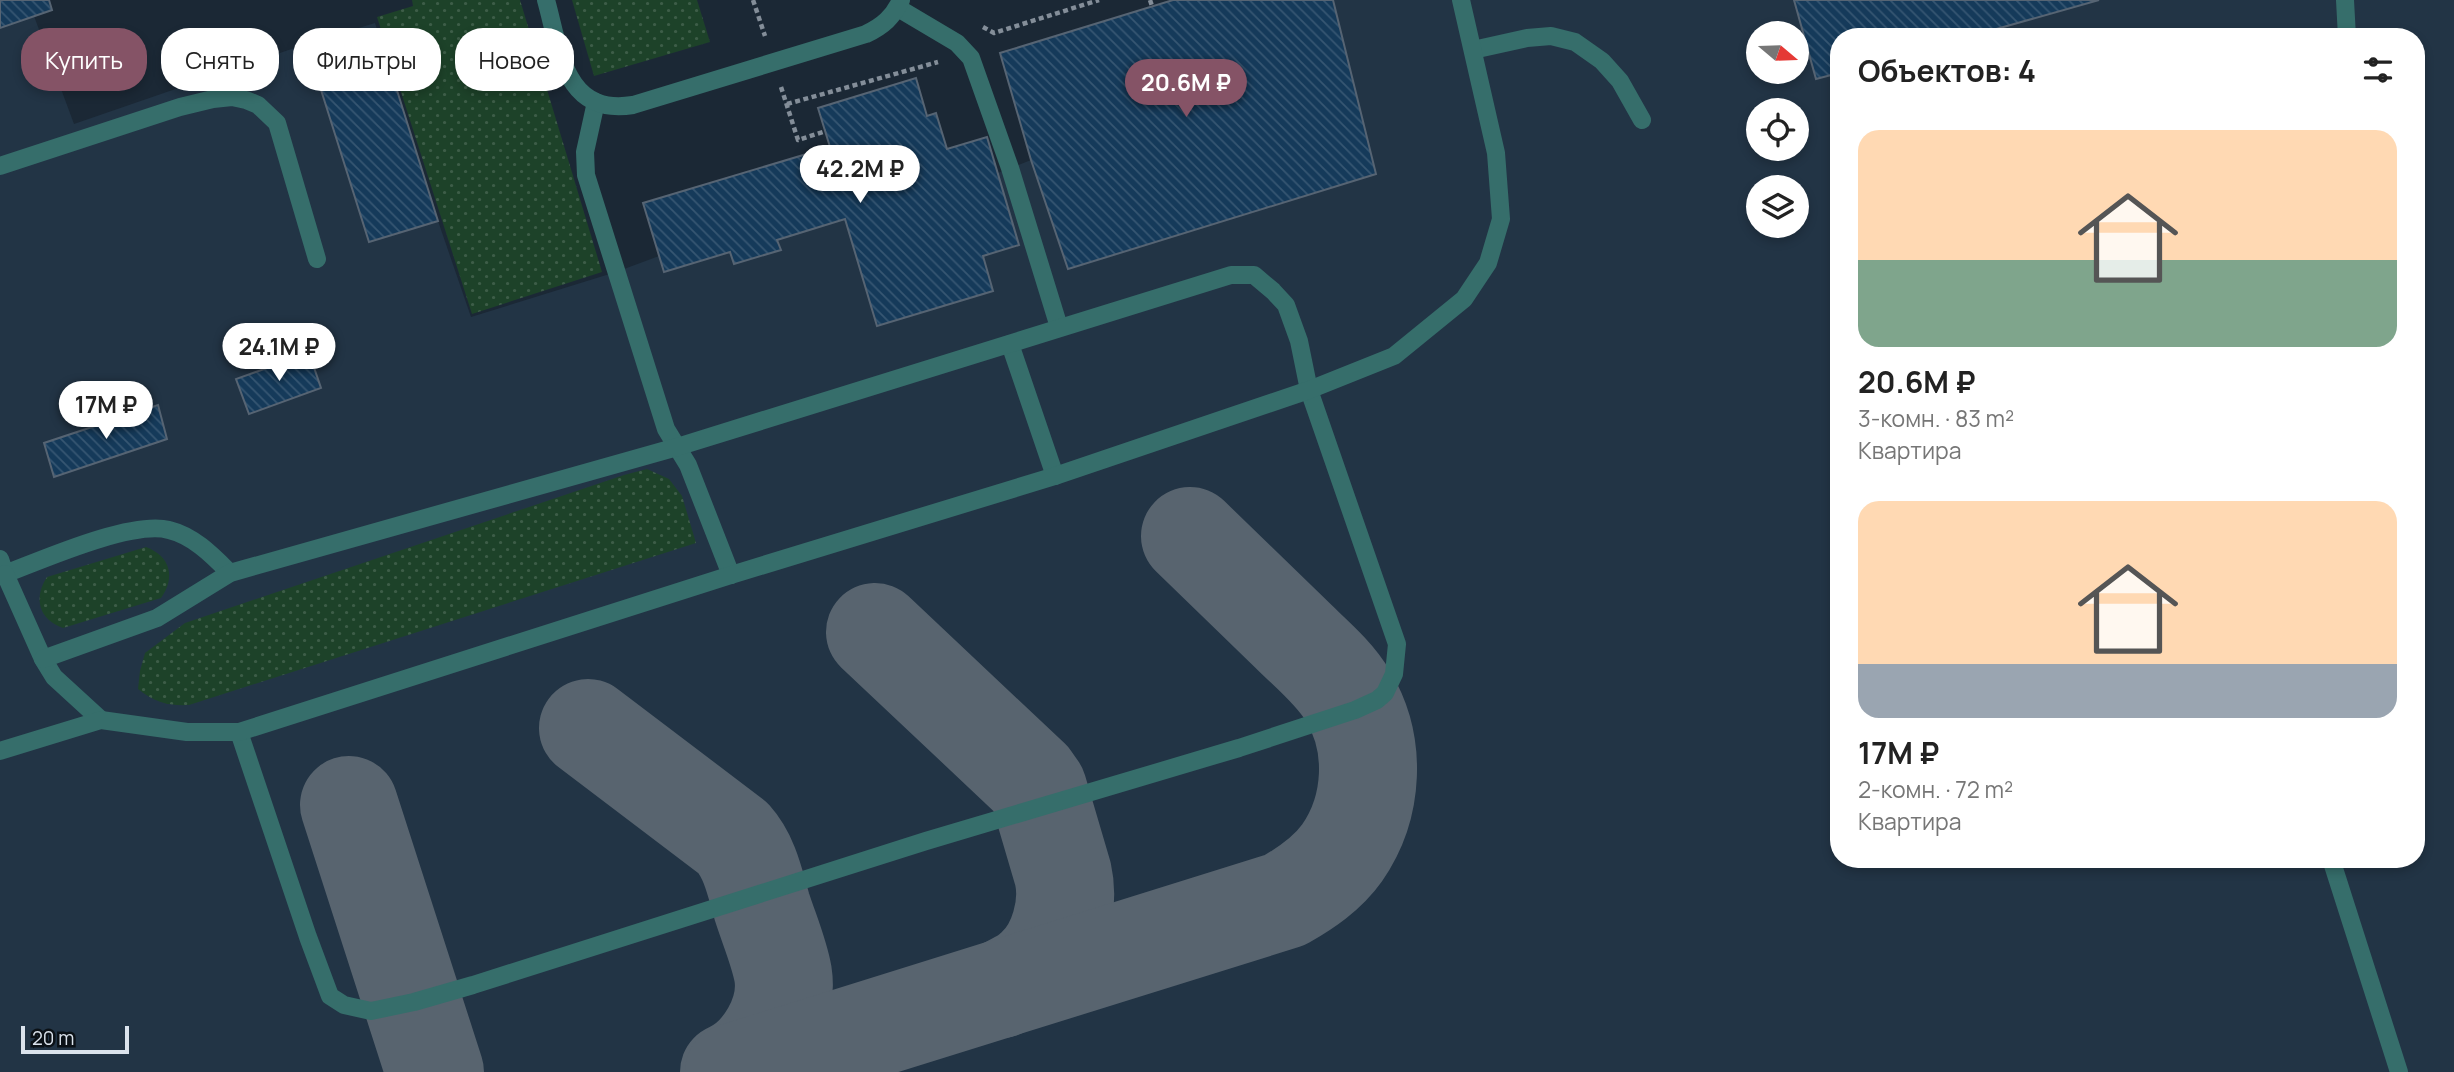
<!DOCTYPE html>
<html lang="ru">
<meta charset="utf-8">
<style>
body{margin:0;font-family:Manrope,sans-serif;background:#f2f2f2;color:#222;height:100vh;display:flex;flex-direction:column;font-size:26px;white-space:nowrap}
*{box-sizing:border-box;margin:0}
p{font-size:23px;color:#767676}
.icon{flex:none;width:38px;height:38px;fill:none;stroke:currentColor;stroke-width:2;stroke-linecap:round;stroke-linejoin:round}
.map{position:relative;flex:1;overflow:hidden}
.side{position:absolute;left:1830px;top:28px;width:595px;height:840px;display:flex;flex-direction:column;background:#fff;border-radius:28px;box-shadow:0 4px 10px #0003}
.side>*{flex:none}
.guide{position:absolute;left:21px;top:28px;width:665px;height:63px;display:flex;gap:14px}
.needle{width:46px;rotate:109deg}
.fabs{position:absolute;left:1746px;top:21px;display:grid;gap:14px}
.fabs a{display:grid;place-items:center;width:63px;height:63px;border-radius:50%;background:#fff;box-shadow:0 4px 10px #0003;font-size:35px}
.scale{position:absolute;left:21px;bottom:18px;width:108px;box-sizing:border-box;padding-left:7px;border:4px solid #dbe3ec;border-top:0;font-size:19px;line-height:24px;white-space:nowrap;color:#dbe3ec;-webkit-text-stroke:5px #0b1116;paint-order:stroke}
.price{position:absolute;translate:-50% -60px;padding:0 16px;border-radius:24px;background:#fff;color:#222;font-size:23px;line-height:46px;filter:drop-shadow(0 2px 4px #0008)}
.price::after{content:'';position:absolute;left:50%;top:42px;width:21px;height:16px;margin-left:-10px;background:inherit;clip-path:polygon(0 0,100% 0,50% 100%)}
.price.selected{background:#855366;color:#fff}
ul{padding:0;list-style:none}
li{display:grid;align-content:center;gap:14px;height:371px;padding:0 28px}
li span{display:grid;place-items:center;height:217px;border-radius:21px;color:#555}
li>.icon{margin-inline-start:auto}
span .icon{width:126px;height:126px;fill:#fffc;stroke-width:1}
li b{font-size:30px}
h2{display:flex;justify-content:space-between;align-items:center;height:84px;padding:0 28px;font-size:30px}
.tag{padding:0 24px;border-radius:28px;background:#fff;box-shadow:0 4px 10px #0003;font-size:24px;line-height:63px}
.tag.selected{background:#855366;color:#fff}
.map>svg:first-child{display:block}
.built{fill:#223445;fill-rule:evenodd}
.grass{fill:url(#grass-dots)}
.lines{fill:none;stroke-linecap:round;stroke-linejoin:round}
.taxiway{stroke:#58646f;stroke-width:98}
.building{fill:url(#building-back-hatch);stroke:#566473;stroke-width:2}
.path{stroke:#848e99;stroke-width:4.5;stroke-dasharray:5 3.5;stroke-linecap:butt}
.lane{stroke:#366e6b;stroke-width:18}
.street{stroke:#366e6b;stroke-width:18}
</style>
<div class="map">
<svg width="2454" height="1072" viewBox="0 0 2454 1072">
<defs>
<pattern id="grass-dots" width="8" height="8" patternUnits="userSpaceOnUse" patternTransform="scale(1.75)"><rect width="8" height="8" fill="#1d4229"/><path d="M2 2h.1M6 6h.1" fill="none" stroke="#3d5d48" stroke-width="1.8" stroke-linecap="round"/></pattern>
<pattern id="building-back-hatch" width="6" height="6" patternUnits="userSpaceOnUse" patternTransform="scale(1.75)"><rect width="6" height="6" fill="#153a5a"/><path d="M-1 5l2 2M0 0l6 6M5-1l2 2" fill="none" stroke="#365672"/></pattern>
</defs>
<rect width="100%" height="100%" fill="#1b2835"/>
<path class="built" d="M 0,0 L 49,0 L 52,10 L 34,16 L 74,124 L 303,45 L 375,23 L 438,221 L 471,317 L 616,272 L 659,256 L 643,203 L 830,147 L 818,108 L 916,78 L 927,115 L 936,113 L 947,149 L 987,137 L 998,173 L 1031,160 L 1000,53 L 1173,0 L 2454,0 L 2454,1072 L 0,1072 ZM 1759,33 L 1797,33 L 1797,72 L 1759,72 ZM 1839,37 L 2417,37 L 2417,859 L 1839,859 ZM 1759,110 L 1797,110 L 1797,149 L 1759,149 ZM 1759,187 L 1797,187 L 1797,226 L 1759,226 Z"/>
<g class="grass">
<path d="M 412,0 L 520,0 L 602,272 L 472,314 L 377,17 L 413,6 Z"/>
<path d="M 572,0 L 697,0 L 710,42 L 594,76 Z"/>
<path d="M 647,469 L 669,479 L 682,496 L 696,543 L 189,705 C 168,706 154,702 138,689 L 140,671 L 145,653 L 185,623 L 624,475 Z"/>
<path d="M 146,547 C 170,556 176,577 161,598 L 63,628 C 39,620 33,598 47,577 Z"/>
</g>
<g class="lines">
<g class="taxiway">
<path d="M 875,632 L 1031,779 L 1038,789 L 1063,874 C 1070,905 1059,947 1034,969 C 1025,978 1013,983 1001,989"/>
<path d="M 588,728 L 733,838 C 750,857 755,883 762,907 C 769,929 779,952 783,974 C 789,1012 763,1057 729,1072"/>
<path d="M 349,805 L 435,1072"/>
<path d="M 734,1072 L 1285,900 C 1306,888 1327,874 1342,853 C 1374,807 1377,744 1348,696 C 1334,672 1310,653 1290,633 C 1257,601 1223,568 1190,536"/>
</g>
</g>
<g class="building">
<path d="M 0,0 L 49,0 L 52,10 L 0,28 Z"/>
<path d="M 1173,0 L 1333,0 L 1376,174 L 1068,269 L 1031,160 L 1000,53 Z"/>
<path d="M 1794,0 L 2099,0 L 1968,37 L 1839,37 L 1839,73 L 1816,79 Z"/>
<path d="M 379,33 L 438,221 L 369,242 L 310,55 Z"/>
<path d="M 916,78 L 927,116 L 936,113 L 947,149 L 987,137 L 1019,245 L 983,256 L 993,291 L 877,326 L 845,219 L 777,240 L 781,250 L 734,264 L 730,252 L 664,272 L 643,203 L 830,147 L 818,108 Z"/>
<path d="M 309,353 L 321,388 L 249,414 L 236,379 Z"/>
<path d="M 158,405 L 167,439 L 54,477 L 44,443 Z"/>
</g>
<g class="lines">
<g class="path">
<path d="M 753,0 L 765,36"/>
<path d="M 1150,0 L 1152,6"/>
<path d="M 983,27 L 994,33 L 1099,0"/>
<path d="M 781,87 L 798,140 L 826,131"/>
<path d="M 787,104 L 938,62"/>
</g>
<g class="lane">
<path d="M 2345,0 L 2347,37"/>
<path d="M 898,8 L 957,43 L 971,58 L 1010,168 L 1059,327"/>
<path d="M 1473,50 L 1527,38 L 1551,36 L 1575,42 L 1602,61 L 1620,81 L 1642,120"/>
<path d="M 596,102 L 585,152 L 586,175 L 666,429 L 688,465 L 731,575"/>
<path d="M 0,166 L 180,107 L 213,99 L 232,97 L 246,100 L 258,105 L 277,123 L 317,259"/>
<path d="M 1010,344 L 1055,476"/>
<path d="M 0,559 L 5,574 C 42,560 132,520 169,530 C 194,536 213,556 230,573"/>
<path d="M 5,574 L 43,659 L 54,677 L 101,720"/>
<path d="M 43,659 L 157,618 L 230,573 L 677,447 L 1231,275 L 1254,275 L 1273,291 L 1286,305 L 1299,341 L 1309,390 L 1397,644 L 1394,674 L 1385,693 L 1377,700 L 1355,710 L 1239,748 L 926,841 L 473,985 L 414,1002 L 371,1011 L 344,1005 L 330,996 L 308,937 L 239,732"/>
<path d="M 0,751 L 101,720 L 187,732 L 239,732 L 731,575 L 1055,476 L 1309,390 L 1394,356 L 1464,299 L 1488,263 L 1501,219 L 1496,153 L 1461,0"/>
<path d="M 2331,859 L 2399,1072"/>
</g>
<path class="street" d="M 546,0 C 560,50 564,116 633,105 L 866,34 C 883,26 893,17 901,0"/>
</g>
</svg>
<div class="fabs">
<a><svg class="needle" viewBox="-14 -14 28 28"><path d="M0-13l5 13h-10z" fill="#e53935"/><path d="M0 13l5-13h-10z" fill="#767676"/></svg></a>
<a><svg class="icon" aria-label="locate" viewBox="0 0 24 24"><circle cx="12" cy="12" r="6"/><path d="M12 2v4M12 18v4M2 12h4M18 12h4"/></svg></a>
<a><svg class="icon" aria-label="layers" viewBox="0 0 24 24"><path d="M12 4l9 5-9 5-9-5zM3 14l9 5 9-5"/></svg></a>
</div>
<div class="scale">20 m</div>
<b class="price selected" style="left:1186px;top:119px">20.6M ₽</b>
<b class="price" style="left:860px;top:205px">42.2M ₽</b>
<b class="price" style="left:279px;top:383px">24.1M ₽</b>
<b class="price" style="left:106px;top:441px">17M ₽</b>
<div class="guide">
<a class="tag selected">Купить</a>
<a class="tag">Снять</a>
<a class="tag">Фильтры</a>
<a class="tag">Новое</a>
</div>
<section class="side">
<h2>Объектов: 4<svg class="icon" aria-label="filters" viewBox="0 0 24 24"><path d="M4 7h16M4 17h16"/><circle cx="9" cy="7" r="2"/><circle cx="15" cy="17" r="2"/></svg></h2>
<ul>
<li><span style="background:linear-gradient(#ffd9b3 60%,#7fa58c 0)"><svg class="icon" aria-label="home" viewBox="0 0 24 24"><path d="M3 11l9-7 9 7M6 9v11h12V9"/></svg></span><div><b>20.6M ₽</b><p>3-комн. · 83 m²</p><p>Квартира</p></div></li>
<li><span style="background:linear-gradient(#ffd9b3 75%,#9aa5b1 0)"><svg class="icon" aria-label="home" viewBox="0 0 24 24"><path d="M3 11l9-7 9 7M6 9v11h12V9"/></svg></span><div><b>17M ₽</b><p>2-комн. · 72 m²</p><p>Квартира</p></div></li>
</ul>
</section>
</div>
